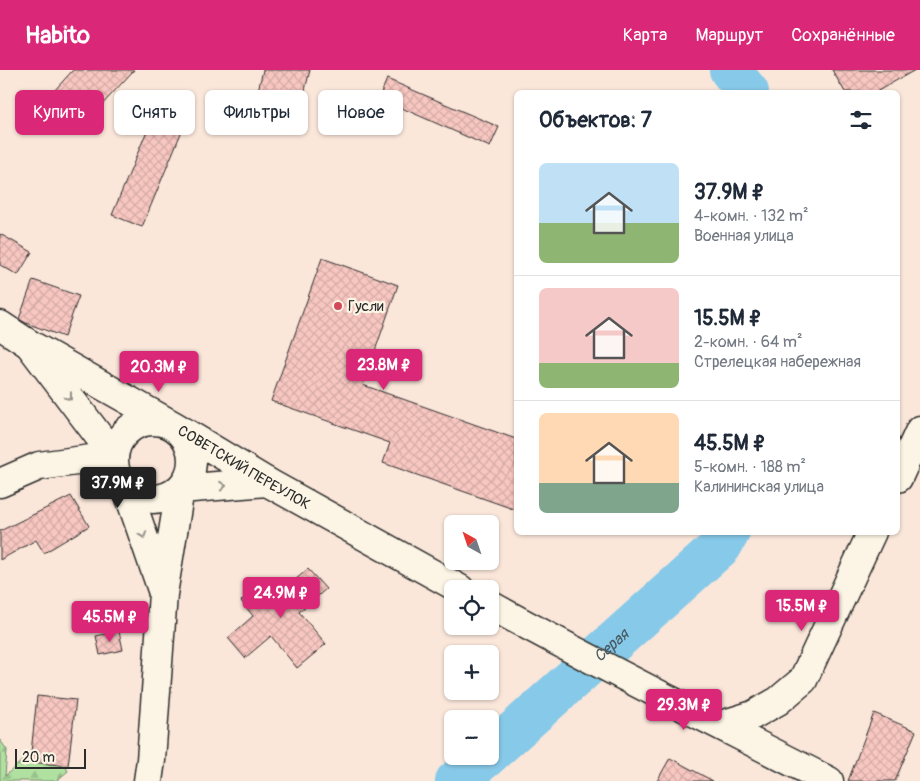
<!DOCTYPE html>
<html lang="ru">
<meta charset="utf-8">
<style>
body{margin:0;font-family:Pangolin,sans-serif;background:#f6f6f7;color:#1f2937;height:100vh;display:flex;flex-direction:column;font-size:19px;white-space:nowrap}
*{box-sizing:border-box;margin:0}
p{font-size:16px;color:#747a83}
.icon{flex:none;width:28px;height:28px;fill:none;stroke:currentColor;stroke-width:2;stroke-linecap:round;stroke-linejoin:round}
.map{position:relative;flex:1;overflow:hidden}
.panel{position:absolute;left:514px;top:20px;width:386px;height:445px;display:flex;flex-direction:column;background:#fff;border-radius:8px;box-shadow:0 1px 4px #0004}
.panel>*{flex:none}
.top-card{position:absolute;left:15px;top:20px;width:424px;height:45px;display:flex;gap:10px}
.needle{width:32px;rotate:320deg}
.tools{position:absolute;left:444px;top:445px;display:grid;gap:10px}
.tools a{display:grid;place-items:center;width:55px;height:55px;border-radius:8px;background:#fff;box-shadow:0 1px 4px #0004;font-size:25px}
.scale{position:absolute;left:15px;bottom:12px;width:71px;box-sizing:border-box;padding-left:5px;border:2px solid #2b2b2b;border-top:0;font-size:14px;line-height:18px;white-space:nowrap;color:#2b2b2b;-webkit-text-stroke:4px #fcf5e5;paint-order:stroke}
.price{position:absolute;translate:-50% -42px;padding:0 11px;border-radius:5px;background:#db2777;color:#fff;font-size:16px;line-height:32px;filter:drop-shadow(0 1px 2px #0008)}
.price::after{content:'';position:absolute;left:50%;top:30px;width:15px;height:11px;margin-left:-8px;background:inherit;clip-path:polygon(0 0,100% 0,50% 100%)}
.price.on{background:#222;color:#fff}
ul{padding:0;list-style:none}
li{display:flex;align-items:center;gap:15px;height:125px;padding:0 25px}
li+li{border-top:1px solid #e0e1e3}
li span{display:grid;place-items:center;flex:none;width:140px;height:100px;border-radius:8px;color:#555}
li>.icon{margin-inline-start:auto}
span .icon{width:60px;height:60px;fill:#fffc;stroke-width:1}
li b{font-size:21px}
h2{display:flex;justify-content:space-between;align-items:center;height:60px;padding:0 25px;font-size:21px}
.tag{padding:0 18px;border-radius:8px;background:#fff;box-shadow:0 1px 4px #0004;font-size:18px;line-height:45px}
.tag.on{background:#db2777;color:#fff}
header{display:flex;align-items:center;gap:30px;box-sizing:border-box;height:70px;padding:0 25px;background:#db2777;color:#fff}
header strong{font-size:24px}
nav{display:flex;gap:28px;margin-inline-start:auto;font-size:18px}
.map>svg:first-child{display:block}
.forest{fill:url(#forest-firs);stroke:#6e8666}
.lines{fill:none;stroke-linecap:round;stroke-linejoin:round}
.river{stroke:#87c9e8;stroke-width:42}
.building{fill:url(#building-cross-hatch);stroke:#2b2b2b}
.minor-casing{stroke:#2b2b2b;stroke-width:31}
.minor{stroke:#fcf5e5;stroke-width:28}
.oneway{stroke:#949088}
.poi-dot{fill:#d1495b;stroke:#fcf5e5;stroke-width:2}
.labels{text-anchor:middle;stroke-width:4.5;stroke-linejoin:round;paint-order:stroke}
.poi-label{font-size:15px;fill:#2b2b2b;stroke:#fcf5e5;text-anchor:start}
.street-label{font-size:15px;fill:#2b2b2b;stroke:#fcf5e5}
.water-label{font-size:16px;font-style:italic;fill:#475a64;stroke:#fcf5e5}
</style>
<header>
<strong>Habito</strong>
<nav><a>Карта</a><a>Маршрут</a><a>Сохранённые</a></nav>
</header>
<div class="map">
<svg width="920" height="711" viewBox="0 0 920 711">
<defs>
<pattern id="forest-firs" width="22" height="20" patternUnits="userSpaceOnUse" patternTransform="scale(1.25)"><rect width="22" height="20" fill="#b1e1a1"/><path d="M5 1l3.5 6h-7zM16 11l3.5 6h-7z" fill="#98c18b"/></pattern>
<pattern id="building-cross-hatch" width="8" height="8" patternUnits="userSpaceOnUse" patternTransform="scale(1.25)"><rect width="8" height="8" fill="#f8c7c1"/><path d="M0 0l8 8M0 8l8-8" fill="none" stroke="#d5aba6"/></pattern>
</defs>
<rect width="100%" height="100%" fill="#fbe7da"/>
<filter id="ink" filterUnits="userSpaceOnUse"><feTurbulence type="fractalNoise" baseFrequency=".02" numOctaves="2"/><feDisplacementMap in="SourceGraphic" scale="10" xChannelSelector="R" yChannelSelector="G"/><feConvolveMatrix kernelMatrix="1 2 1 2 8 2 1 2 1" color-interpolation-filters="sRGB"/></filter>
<g filter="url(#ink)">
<path class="forest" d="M 0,670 L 7,680 L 5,706 L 33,681 L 54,677 L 68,701 L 56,711 L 0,711 Z"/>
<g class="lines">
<g class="river">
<path d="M 730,0 L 748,22"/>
<path id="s1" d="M 490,683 L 721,476 L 729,462"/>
<path d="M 456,711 L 487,686"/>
</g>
</g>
<g class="building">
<path d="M 73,0 L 134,0 L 87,51 L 54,21 Z"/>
<path d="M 263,0 L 310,0 L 301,36 L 257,25 Z"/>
<path d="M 832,0 L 915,0 L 876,22 L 845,22 Z"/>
<path d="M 387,9 L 499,57 L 490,77 L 379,28 Z"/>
<path d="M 326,29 L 356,29 L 355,50 L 325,49 Z"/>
<path d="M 151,51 L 181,63 L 142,157 L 112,145 Z"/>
<path d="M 0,164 L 32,182 L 18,205 L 0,195 Z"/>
<path d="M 322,188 L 398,215 L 363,315 L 516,369 L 516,440 L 383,393 L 390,373 L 271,331 Z"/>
<path d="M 33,210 L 79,226 L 64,267 L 26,253 L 19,249 Z"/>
<path d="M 71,426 L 89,456 L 44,483 L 36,470 L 0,490 L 0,461 Z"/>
<path d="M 308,499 L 326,519 L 299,542 L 326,574 L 297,598 L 271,566 L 245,588 L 228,568 L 253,546 L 241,531 L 269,507 L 282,521 Z"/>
<path d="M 119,561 L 123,580 L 100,585 L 96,566 Z"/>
<path d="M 37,626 L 76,630 L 68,696 L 30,692 Z"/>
<path d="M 874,643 L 916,661 L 895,711 L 848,711 Z"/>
<path d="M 670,688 L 713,711 L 657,711 Z"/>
</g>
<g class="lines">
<g class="minor-casing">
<g id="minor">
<path d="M 0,255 L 29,274 L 114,386 L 39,396 L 0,413"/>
<path id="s2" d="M 29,274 L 176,357 L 267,412 L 460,519"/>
<circle cx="153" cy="390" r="39"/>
<path d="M 898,408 L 920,360"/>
<path d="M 127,419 L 162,520"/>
<path d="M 490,535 C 602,597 716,653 829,711"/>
<path d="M 721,655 L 753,645 L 778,631 L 803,610 L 872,462"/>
<path d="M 148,711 L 151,690 L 163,524 L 180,419 L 267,412"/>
</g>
</g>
<use href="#minor" class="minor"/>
</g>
<defs><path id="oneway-chevron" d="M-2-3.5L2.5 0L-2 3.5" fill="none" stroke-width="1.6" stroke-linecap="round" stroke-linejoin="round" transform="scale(1.25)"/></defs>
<g class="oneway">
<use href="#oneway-chevron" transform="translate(69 327) rotate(53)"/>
<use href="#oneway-chevron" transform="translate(223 416) rotate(-5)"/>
<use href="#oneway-chevron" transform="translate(143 465) rotate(71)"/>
</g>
</g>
<circle class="poi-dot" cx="338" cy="236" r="5"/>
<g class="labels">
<g class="poi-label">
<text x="348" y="241">Гусли</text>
</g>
<g class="street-label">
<text dy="5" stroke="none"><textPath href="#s2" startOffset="248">СОВЕТСКИЙ ПЕРЕУЛОК</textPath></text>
</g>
<g class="water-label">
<text dy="6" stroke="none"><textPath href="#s1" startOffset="162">Серая</textPath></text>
</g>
</g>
</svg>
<div class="tools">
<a><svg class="needle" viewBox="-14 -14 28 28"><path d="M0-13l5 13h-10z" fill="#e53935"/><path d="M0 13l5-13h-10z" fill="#747a83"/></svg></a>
<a><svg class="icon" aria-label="locate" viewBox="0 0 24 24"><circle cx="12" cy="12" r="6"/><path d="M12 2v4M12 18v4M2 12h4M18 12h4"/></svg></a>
<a>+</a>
<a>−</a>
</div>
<div class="scale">20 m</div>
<b class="price" style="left:384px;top:321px">23.8M ₽</b>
<b class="price" style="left:159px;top:323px">20.3M ₽</b>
<b class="price on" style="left:118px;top:439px">37.9M ₽</b>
<b class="price" style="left:281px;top:549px">24.9M ₽</b>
<b class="price" style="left:802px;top:562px">15.5M ₽</b>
<b class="price" style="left:110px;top:573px">45.5M ₽</b>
<b class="price" style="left:684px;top:661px">29.3M ₽</b>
<div class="top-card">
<a class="tag on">Купить</a>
<a class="tag">Снять</a>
<a class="tag">Фильтры</a>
<a class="tag">Новое</a>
</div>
<section class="panel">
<h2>Объектов: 7<svg class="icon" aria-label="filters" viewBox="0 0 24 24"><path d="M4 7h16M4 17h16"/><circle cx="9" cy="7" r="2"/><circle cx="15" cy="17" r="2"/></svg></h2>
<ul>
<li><span style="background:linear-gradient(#bfe0f5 60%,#8fb573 0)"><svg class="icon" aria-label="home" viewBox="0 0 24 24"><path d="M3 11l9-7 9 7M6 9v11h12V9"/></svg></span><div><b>37.9M ₽</b><p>4-комн. · 132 m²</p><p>Военная улица</p></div></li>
<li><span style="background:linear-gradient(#f6c9c9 75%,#8fb573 0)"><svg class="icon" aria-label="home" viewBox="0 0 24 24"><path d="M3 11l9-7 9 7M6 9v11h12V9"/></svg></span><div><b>15.5M ₽</b><p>2-комн. · 64 m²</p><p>Стрелецкая набережная</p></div></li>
<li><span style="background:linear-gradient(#ffd9b3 70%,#7fa58c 0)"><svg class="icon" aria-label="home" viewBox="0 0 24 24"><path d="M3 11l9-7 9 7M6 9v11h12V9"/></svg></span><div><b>45.5M ₽</b><p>5-комн. · 188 m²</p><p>Калининская улица</p></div></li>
</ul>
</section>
</div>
